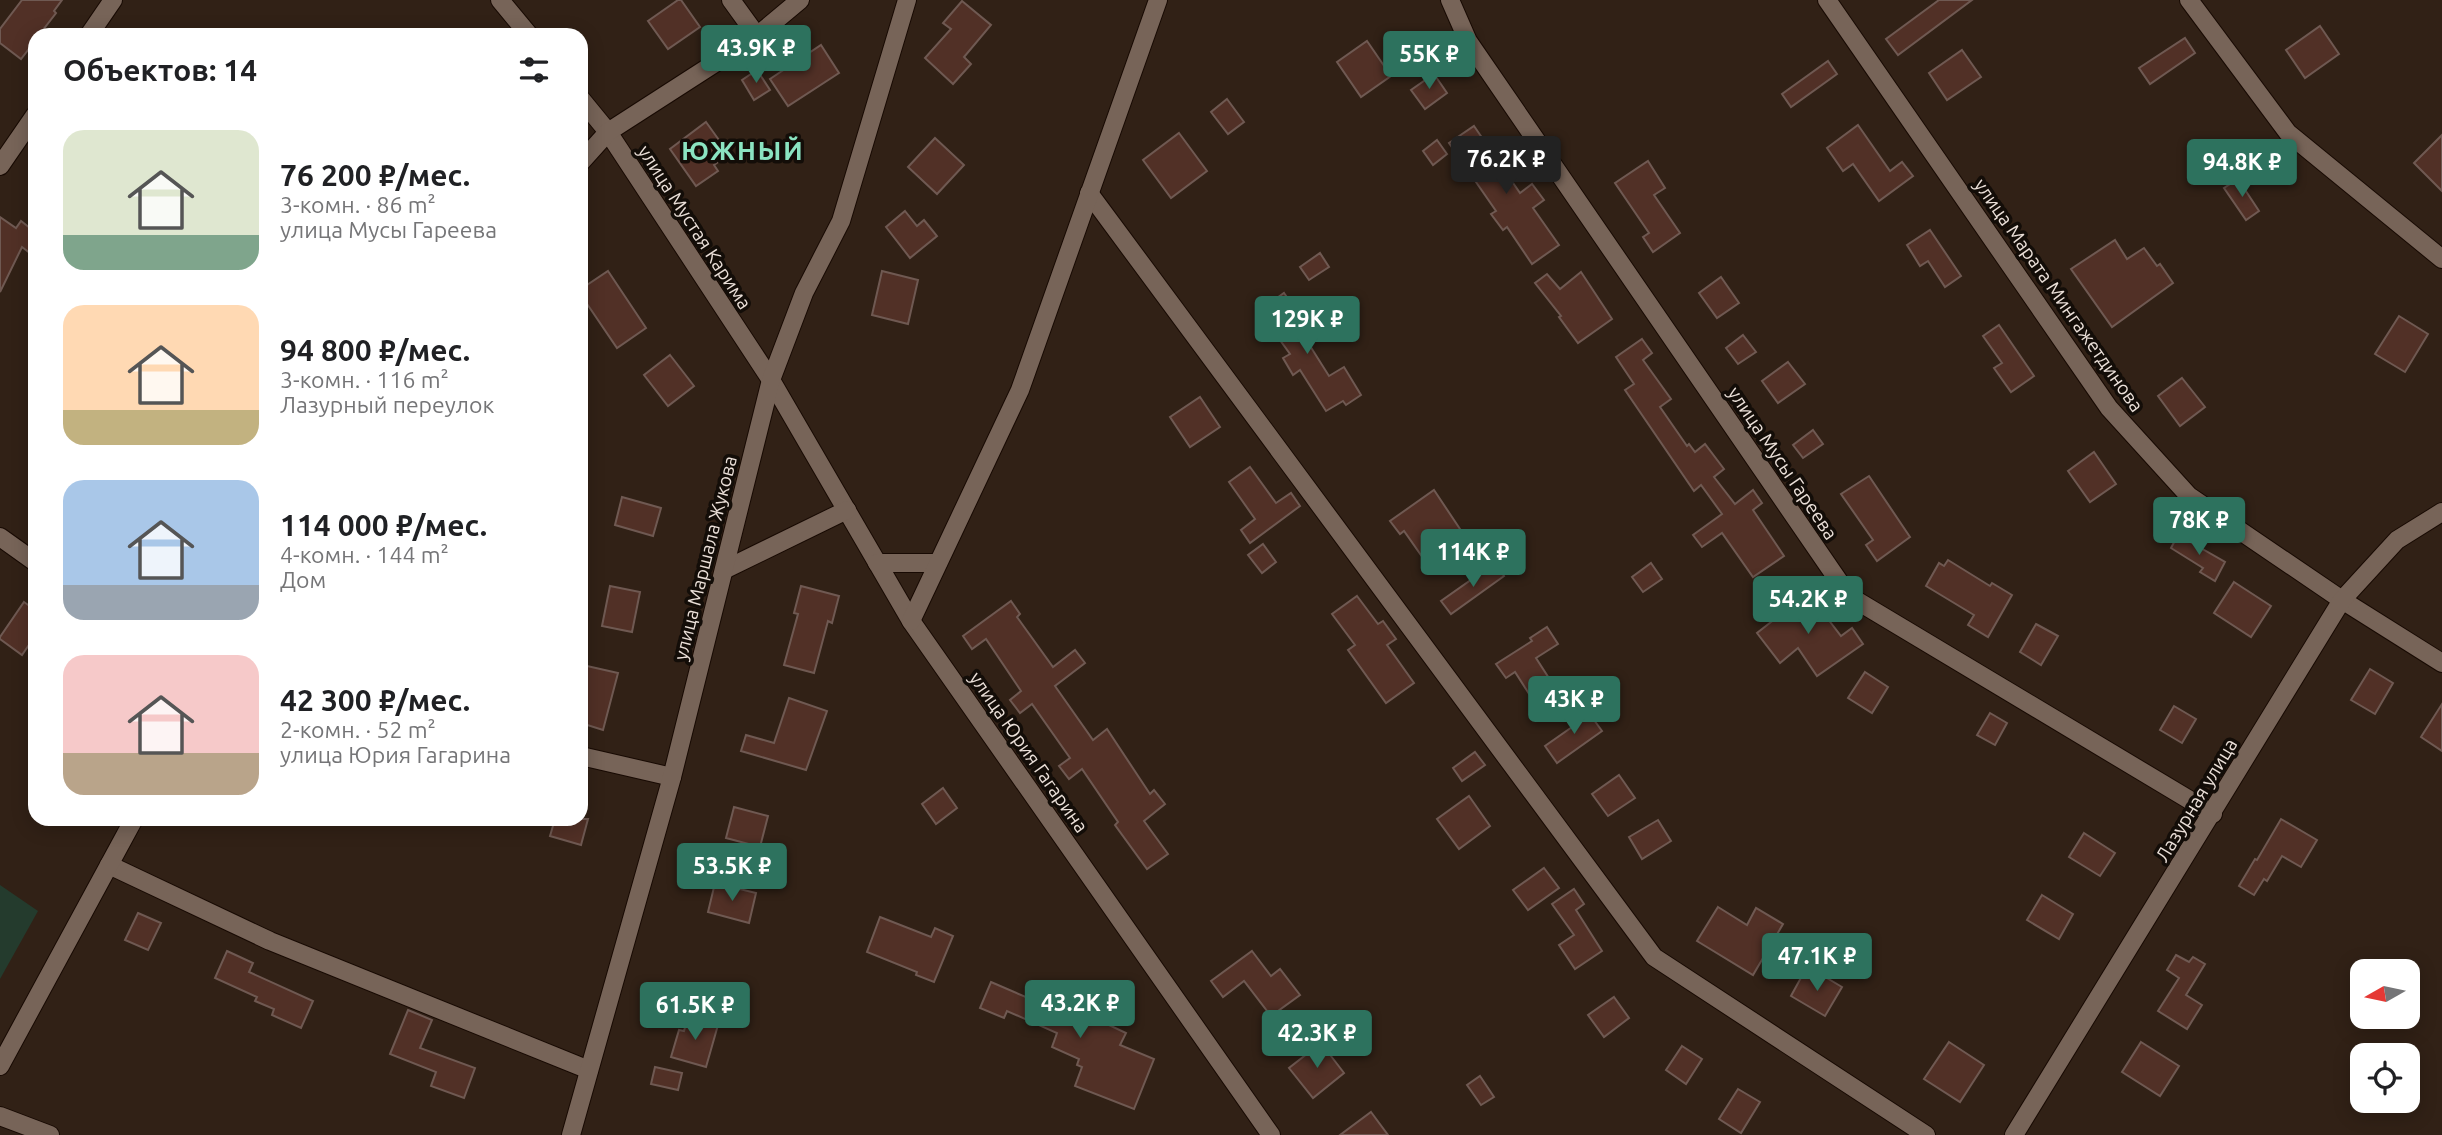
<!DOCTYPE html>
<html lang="ru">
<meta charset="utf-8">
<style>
body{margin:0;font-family:Ubuntu,sans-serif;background:#f2f2f2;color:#202124;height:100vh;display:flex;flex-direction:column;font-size:26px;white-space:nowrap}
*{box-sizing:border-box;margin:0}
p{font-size:23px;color:#757577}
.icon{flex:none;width:38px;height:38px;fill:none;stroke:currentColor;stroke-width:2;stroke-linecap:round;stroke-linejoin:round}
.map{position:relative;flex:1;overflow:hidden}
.side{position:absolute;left:28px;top:28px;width:560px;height:798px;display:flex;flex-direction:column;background:#fff;border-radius:21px;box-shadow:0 4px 18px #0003}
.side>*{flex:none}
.needle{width:46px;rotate:261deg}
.controls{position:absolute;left:2350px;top:959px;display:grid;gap:14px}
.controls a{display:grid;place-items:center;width:70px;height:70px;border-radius:14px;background:#fff;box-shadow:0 4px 18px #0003;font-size:35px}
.price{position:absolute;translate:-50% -60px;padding:0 16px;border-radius:7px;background:#2d725e;color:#fff;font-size:23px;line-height:46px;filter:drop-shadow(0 2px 4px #0008)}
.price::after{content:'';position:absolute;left:50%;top:42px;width:21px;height:16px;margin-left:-10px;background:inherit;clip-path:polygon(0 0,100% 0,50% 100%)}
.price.current{background:#222;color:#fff}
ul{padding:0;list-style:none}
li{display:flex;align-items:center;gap:21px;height:175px;padding:0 35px}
li span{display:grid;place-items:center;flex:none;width:196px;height:140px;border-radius:21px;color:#555}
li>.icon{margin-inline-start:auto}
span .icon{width:84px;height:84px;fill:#fffc;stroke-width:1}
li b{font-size:30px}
h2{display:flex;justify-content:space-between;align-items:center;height:84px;padding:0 35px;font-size:30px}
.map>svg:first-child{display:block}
.green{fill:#243b2d}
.building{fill:#513026;stroke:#6f5952;stroke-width:2}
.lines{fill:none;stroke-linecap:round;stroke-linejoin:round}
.minor-casing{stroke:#180a03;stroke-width:20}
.minor{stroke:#776458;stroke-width:18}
.labels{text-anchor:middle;stroke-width:7;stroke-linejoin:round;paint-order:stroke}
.street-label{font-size:19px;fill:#ebe0d9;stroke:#130d08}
.district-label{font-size:26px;font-weight:bold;letter-spacing:2px;fill:#8be4c1;stroke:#130d08}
</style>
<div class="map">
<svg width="2442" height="1135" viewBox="0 0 2442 1135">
<rect width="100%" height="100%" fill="#312116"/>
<path class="green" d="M 0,885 L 38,911 L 0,979 Z"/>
<g class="building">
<path d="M 22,0 L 62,0 L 54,11 L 56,13 L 39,35 L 35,35 L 35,41 L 21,59 L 0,43 L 0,29 Z"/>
<path d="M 678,0 L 681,0 L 700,27 L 668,49 L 648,21 Z"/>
<path d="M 1939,0 L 1972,0 L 1898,55 L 1886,39 Z"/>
<path d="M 962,1 L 991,25 L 964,57 L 971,64 L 953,84 L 925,58 L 951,29 L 943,23 Z"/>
<path d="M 2320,26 L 2339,54 L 2305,78 L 2286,50 Z"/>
<path d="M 2185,38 L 2195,53 L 2150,84 L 2139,68 Z"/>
<path d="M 1367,41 L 1391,76 L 1361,97 L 1337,62 Z"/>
<path d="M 821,45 L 839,73 L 788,106 L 770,79 Z"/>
<path d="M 1962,50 L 1981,77 L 1947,100 L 1929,73 Z"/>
<path d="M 1828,61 L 1837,74 L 1791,107 L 1782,94 Z"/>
<path d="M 757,70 L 770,90 L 754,100 L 742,80 Z"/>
<path d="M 1434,74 L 1447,93 L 1425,109 L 1411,90 Z"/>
<path d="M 1227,99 L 1244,122 L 1228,134 L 1211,112 Z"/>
<path d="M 706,122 L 729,154 L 714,165 L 718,171 L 696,186 L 670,149 Z"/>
<path d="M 1858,125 L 1890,171 L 1902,162 L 1913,176 L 1879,201 L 1853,164 L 1843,171 L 1827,148 Z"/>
<path d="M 1474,126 L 1520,193 L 1532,184 L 1544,200 L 1533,208 L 1559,245 L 1532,264 L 1507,227 L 1503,230 L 1491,214 L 1496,211 L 1449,143 Z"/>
<path d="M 1179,133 L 1207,171 L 1171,198 L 1143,160 Z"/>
<path d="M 2442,135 L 2442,191 L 2414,163 Z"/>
<path d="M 935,138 L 964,165 L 937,194 L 908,167 Z"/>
<path d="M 1437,140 L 1447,154 L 1433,165 L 1423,151 Z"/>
<path d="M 1648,161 L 1665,188 L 1654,195 L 1680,233 L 1653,252 L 1643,237 L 1649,233 L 1615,183 Z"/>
<path d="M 2238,179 L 2259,211 L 2246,220 L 2224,188 Z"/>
<path d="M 905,211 L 917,226 L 924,220 L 937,236 L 910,258 L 886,227 Z"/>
<path d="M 0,217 L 16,228 L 21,221 L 35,232 L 35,257 L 22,247 L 0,292 Z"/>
<path d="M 1930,230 L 1961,276 L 1945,287 L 1928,261 L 1920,266 L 1907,245 Z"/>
<path d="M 2115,240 L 2127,259 L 2144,248 L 2157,266 L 2160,264 L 2173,283 L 2112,327 L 2071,269 Z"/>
<path d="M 1320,253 L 1329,267 L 1309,280 L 1300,267 Z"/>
<path d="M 608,271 L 646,328 L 617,348 L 581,295 L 581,289 Z"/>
<path d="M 882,271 L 918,280 L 908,324 L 872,315 Z"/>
<path d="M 1581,272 L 1612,319 L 1578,343 L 1559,317 L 1561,316 L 1535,283 L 1547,274 L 1560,289 Z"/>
<path d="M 1721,277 L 1739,303 L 1717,318 L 1699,293 Z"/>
<path d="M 1284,293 L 1307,325 L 1300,330 L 1329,376 L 1344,367 L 1361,395 L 1346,405 L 1343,401 L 1326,411 L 1300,370 L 1293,375 L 1283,358 L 1290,354 L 1259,311 Z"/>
<path d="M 2399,316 L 2428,334 L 2405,372 L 2375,354 Z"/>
<path d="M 1999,325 L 2034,376 L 2011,392 L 1994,368 L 2002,363 L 1983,336 Z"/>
<path d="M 1743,335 L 1756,352 L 1738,364 L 1726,348 Z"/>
<path d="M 1642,339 L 1652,353 L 1643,360 L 1671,399 L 1660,407 L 1687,446 L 1689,444 L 1695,452 L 1705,444 L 1724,469 L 1714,477 L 1735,504 L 1753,490 L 1762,503 L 1753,510 L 1784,556 L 1753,577 L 1722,533 L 1702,547 L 1693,535 L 1722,514 L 1701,485 L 1694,491 L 1625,390 L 1634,384 L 1616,357 Z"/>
<path d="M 670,355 L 694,386 L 668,406 L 644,375 Z"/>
<path d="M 1788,362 L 1805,384 L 1778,403 L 1762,381 Z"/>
<path d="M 2182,378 L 2205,407 L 2180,426 L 2158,396 Z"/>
<path d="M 1200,397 L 1220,427 L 1190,447 L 1170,417 Z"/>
<path d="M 1813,430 L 1823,444 L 1803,458 L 1793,445 Z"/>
<path d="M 2094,452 L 2116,484 L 2090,502 L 2068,471 Z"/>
<path d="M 1250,467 L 1276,503 L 1291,493 L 1300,506 L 1250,543 L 1241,530 L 1255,519 L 1229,482 Z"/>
<path d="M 1869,476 L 1910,537 L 1877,561 L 1866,545 L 1873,540 L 1841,494 Z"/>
<path d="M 1434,490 L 1466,538 L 1428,565 L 1404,531 L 1400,534 L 1390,521 Z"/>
<path d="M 622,497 L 661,508 L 653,536 L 615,525 Z"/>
<path d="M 2178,535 L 2225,562 L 2215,581 L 2200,572 L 2203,568 L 2171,548 Z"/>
<path d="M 1263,544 L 1276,562 L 1262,573 L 1248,555 Z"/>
<path d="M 1948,560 L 1990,586 L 1992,583 L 2012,595 L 1988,637 L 1968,625 L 1974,615 L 1926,586 L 1939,563 L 1944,566 Z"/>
<path d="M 1495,563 L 1504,576 L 1451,614 L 1441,601 Z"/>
<path d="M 1651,563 L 1662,579 L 1643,592 L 1632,577 Z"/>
<path d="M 2234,582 L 2271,606 L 2251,637 L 2214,613 Z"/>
<path d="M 610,586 L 640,592 L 632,632 L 602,626 Z"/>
<path d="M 801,586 L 839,596 L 832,623 L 828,621 L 814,673 L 784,665 L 798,614 L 794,613 Z"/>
<path d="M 1808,593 L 1841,636 L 1852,628 L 1863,644 L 1817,676 L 1798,648 L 1780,663 L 1757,633 Z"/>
<path d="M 1357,596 L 1378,624 L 1383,621 L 1396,639 L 1387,645 L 1414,683 L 1386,703 L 1348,650 L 1355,645 L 1332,614 Z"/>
<path d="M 1011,601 L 1020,614 L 1017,617 L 1053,667 L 1075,650 L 1085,663 L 1055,686 L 1093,740 L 1107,729 L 1150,794 L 1154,790 L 1165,804 L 1144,821 L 1168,854 L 1147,869 L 1115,825 L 1118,822 L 1082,769 L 1069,779 L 1059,766 L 1070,758 L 1032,704 L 1020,713 L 1010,700 L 1021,691 L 986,639 L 972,649 L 963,636 Z"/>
<path d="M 24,602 L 35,610 L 35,636 L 22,655 L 0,639 L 0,637 Z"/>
<path d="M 2036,624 L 2058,636 L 2041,665 L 2020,652 Z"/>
<path d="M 1547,627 L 1558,644 L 1536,658 L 1554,686 L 1533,700 L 1515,672 L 1506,678 L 1496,664 L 1532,641 L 1530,638 Z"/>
<path d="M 587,666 L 618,673 L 603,730 L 581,723 L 585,700 L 581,699 L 581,692 Z"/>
<path d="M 2370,669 L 2393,683 L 2375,714 L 2351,700 Z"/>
<path d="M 1865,672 L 1888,687 L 1872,713 L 1848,698 Z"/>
<path d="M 789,698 L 827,711 L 806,770 L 741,751 L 746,735 L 774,743 Z"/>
<path d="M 2442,704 L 2442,751 L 2421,737 Z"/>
<path d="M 2174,706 L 2196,719 L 2182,743 L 2160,730 Z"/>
<path d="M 1586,709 L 1602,731 L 1557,763 L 1545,746 L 1572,727 L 1568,722 Z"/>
<path d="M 1990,713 L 2007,723 L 1995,745 L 1977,735 Z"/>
<path d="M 1475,752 L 1485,765 L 1462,781 L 1453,768 Z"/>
<path d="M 1619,775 L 1635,798 L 1608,816 L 1592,794 Z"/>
<path d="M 943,788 L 957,808 L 936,824 L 922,804 Z"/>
<path d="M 1469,796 L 1490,826 L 1459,849 L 1437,819 Z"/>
<path d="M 734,807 L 768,816 L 760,847 L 726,838 Z"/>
<path d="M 555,819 L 588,819 L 581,845 L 550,836 Z"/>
<path d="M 2281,819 L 2317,840 L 2301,867 L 2282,856 L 2267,881 L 2264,879 L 2254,895 L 2239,886 L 2255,859 L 2257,860 Z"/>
<path d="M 1658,820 L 1671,841 L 1642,859 L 1629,837 Z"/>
<path d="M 2084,833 L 2115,853 L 2100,876 L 2069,857 Z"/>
<path d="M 1544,868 L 1559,888 L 1528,910 L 1513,890 Z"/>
<path d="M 715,883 L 756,893 L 749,923 L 708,912 Z"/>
<path d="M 1574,889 L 1584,904 L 1576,910 L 1602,951 L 1575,969 L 1559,945 L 1574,935 L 1552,904 Z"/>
<path d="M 2042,895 L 2073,914 L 2059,939 L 2027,920 Z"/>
<path d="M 1718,907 L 1747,925 L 1756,908 L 1783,924 L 1753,975 L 1697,941 Z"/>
<path d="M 138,913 L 161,923 L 148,950 L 125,940 Z"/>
<path d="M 880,917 L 931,937 L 935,928 L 953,936 L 934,982 L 916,975 L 917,972 L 867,952 Z"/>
<path d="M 227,951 L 253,963 L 249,972 L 313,1001 L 301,1028 L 272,1015 L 274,1009 L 255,1001 L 257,997 L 215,978 Z"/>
<path d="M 1252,951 L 1271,976 L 1280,969 L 1300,995 L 1271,1016 L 1244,981 L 1223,997 L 1211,981 Z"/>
<path d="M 2176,955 L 2189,962 L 2193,957 L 2205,964 L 2186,995 L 2202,1005 L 2187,1029 L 2158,1011 L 2179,978 L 2167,970 Z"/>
<path d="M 1803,974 L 1816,981 L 1820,974 L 1842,987 L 1825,1016 L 1791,996 Z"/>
<path d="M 991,982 L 1028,998 L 1034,983 L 1078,1003 L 1082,994 L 1101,1003 L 1094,1018 L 1126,1033 L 1120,1045 L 1154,1059 L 1134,1109 L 1075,1086 L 1082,1067 L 1077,1065 L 1079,1059 L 1052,1047 L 1057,1033 L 1007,1011 L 1004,1018 L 980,1008 Z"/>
<path d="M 1614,997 L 1629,1018 L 1604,1037 L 1588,1015 Z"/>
<path d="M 408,1010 L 432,1020 L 420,1048 L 475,1068 L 464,1098 L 431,1086 L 436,1072 L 390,1054 Z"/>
<path d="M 688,1017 L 718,1025 L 706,1067 L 671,1057 L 679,1030 L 684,1031 Z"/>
<path d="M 1949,1042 L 1984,1065 L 1960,1102 L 1924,1079 Z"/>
<path d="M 2141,1042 L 2179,1066 L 2160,1096 L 2122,1072 Z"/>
<path d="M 1321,1043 L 1344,1073 L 1313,1098 L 1289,1068 Z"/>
<path d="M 1682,1046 L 1702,1059 L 1686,1084 L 1666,1070 Z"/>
<path d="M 655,1067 L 682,1073 L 678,1090 L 651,1084 Z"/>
<path d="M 1480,1076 L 1494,1097 L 1481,1105 L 1467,1085 Z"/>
<path d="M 1738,1089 L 1760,1102 L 1741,1133 L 1719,1119 Z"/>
<path d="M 1371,1112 L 1388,1135 L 1340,1135 Z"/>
</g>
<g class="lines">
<g class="minor-casing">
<g id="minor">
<path d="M 500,0 L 529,35"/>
<path d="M 731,0 L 757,36"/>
<path d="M 1450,0 L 1468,41 L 1849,596 L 2213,814"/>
<path d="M 1827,0 L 2109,408 L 2189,496 L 2342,600 L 2442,663"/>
<path d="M 2189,0 L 2288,133 L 2442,259"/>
<path d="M 89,35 L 113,0"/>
<path d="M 581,99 L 608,132 L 771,380 L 911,621 L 1271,1135"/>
<path d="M 581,162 L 608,132 L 757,36 L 800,0"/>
<path d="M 0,166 L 35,115"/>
<path d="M 1089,193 L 1654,957 L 1926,1135"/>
<path d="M 0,537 L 35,562"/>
<path d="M 877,563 L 938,563"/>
<path d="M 724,570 L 847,510"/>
<path d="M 911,621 L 1020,390 L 1158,0"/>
<path d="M 581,756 L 672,777"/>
<path d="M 109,865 L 270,941 L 589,1070"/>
<path d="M 0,1066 L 134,819"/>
<path d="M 0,1116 L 50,1135"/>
<path d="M 571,1135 L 672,777 L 771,380 L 804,293 L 841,221 L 907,0"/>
<path d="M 2014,1135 L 2342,600 L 2397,540 L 2442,512"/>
</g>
</g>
<use href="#minor" class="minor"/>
</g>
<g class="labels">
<g class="street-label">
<text transform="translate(695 227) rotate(57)" y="7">улица Мустая Карима</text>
<text transform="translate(2059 295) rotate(55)" y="7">улица Марата Мингажетдинова</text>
<text transform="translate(1783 463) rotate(56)" y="7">улица Мусы Гареева</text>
<text transform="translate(705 558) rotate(-76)" y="7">улица Маршала Жукова</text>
<text transform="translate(1029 752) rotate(55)" y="7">улица Юрия Гагарина</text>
<text transform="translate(2196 800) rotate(-59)" y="7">Лазурная улица</text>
</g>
<g class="district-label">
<text x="743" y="160">ЮЖНЫЙ</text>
</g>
</g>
</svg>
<div class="controls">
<a><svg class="needle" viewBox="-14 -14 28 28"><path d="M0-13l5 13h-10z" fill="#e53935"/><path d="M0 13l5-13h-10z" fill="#757577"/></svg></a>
<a><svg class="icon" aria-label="locate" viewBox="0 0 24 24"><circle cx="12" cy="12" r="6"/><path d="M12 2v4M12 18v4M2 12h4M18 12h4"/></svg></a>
</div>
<b class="price" style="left:756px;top:85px">43.9K ₽</b>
<b class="price" style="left:1429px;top:91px">55K ₽</b>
<b class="price current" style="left:1506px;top:196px">76.2K ₽</b>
<b class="price" style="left:2242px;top:199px">94.8K ₽</b>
<b class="price" style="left:1307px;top:356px">129K ₽</b>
<b class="price" style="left:2199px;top:557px">78K ₽</b>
<b class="price" style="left:1473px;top:589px">114K ₽</b>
<b class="price" style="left:1808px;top:636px">54.2K ₽</b>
<b class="price" style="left:1574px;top:736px">43K ₽</b>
<b class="price" style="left:732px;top:903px">53.5K ₽</b>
<b class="price" style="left:1817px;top:993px">47.1K ₽</b>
<b class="price" style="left:1080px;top:1040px">43.2K ₽</b>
<b class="price" style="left:695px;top:1042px">61.5K ₽</b>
<b class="price" style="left:1317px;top:1070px">42.3K ₽</b>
<section class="side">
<h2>Объектов: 14<svg class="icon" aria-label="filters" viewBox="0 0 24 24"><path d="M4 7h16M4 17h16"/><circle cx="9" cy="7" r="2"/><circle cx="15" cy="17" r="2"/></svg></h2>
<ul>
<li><span style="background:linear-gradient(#dfe7d0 75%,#7fa58c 0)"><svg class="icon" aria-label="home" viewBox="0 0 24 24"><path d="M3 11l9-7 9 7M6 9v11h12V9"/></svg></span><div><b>76 200 ₽/мес.</b><p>3-комн. · 86 m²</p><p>улица Мусы Гареева</p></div></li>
<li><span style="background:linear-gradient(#ffd9b3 75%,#c2b280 0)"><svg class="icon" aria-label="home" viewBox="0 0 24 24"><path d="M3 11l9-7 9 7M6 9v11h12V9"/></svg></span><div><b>94 800 ₽/мес.</b><p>3-комн. · 116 m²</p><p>Лазурный переулок</p></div></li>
<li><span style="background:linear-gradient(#a9c7e8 75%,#9aa5b1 0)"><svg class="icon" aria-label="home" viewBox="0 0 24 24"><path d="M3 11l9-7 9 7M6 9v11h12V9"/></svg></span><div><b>114 000 ₽/мес.</b><p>4-комн. · 144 m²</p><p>Дом</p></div></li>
<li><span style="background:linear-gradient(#f6c9c9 70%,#b9a48a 0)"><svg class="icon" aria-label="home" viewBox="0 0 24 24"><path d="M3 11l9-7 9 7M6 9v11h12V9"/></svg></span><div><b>42 300 ₽/мес.</b><p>2-комн. · 52 m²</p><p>улица Юрия Гагарина</p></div></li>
</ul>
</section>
</div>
